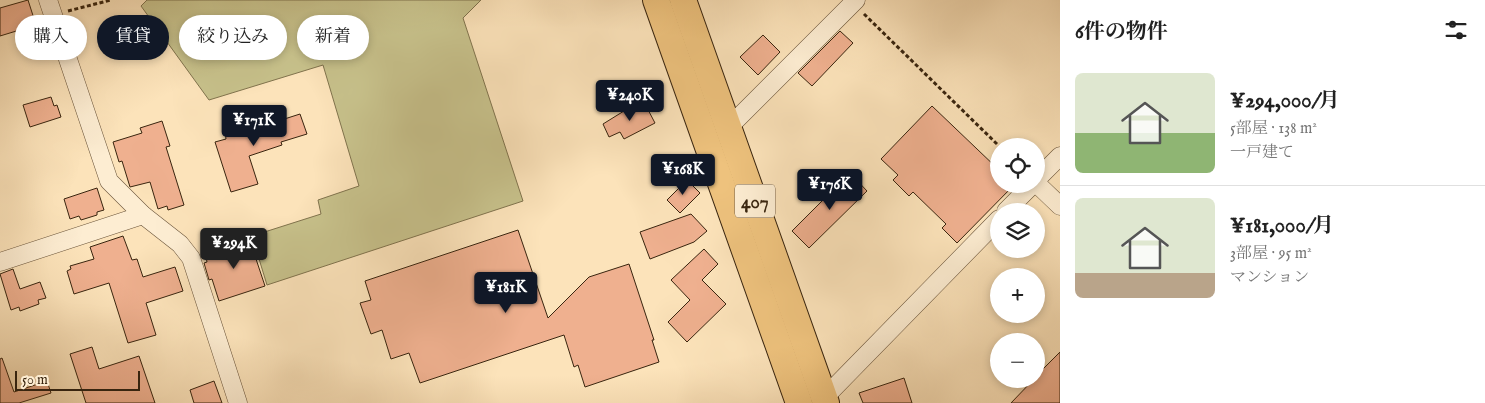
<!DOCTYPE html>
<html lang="ja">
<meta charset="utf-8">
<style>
body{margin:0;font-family:"IM FELL English","Noto Serif JP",serif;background:#f6f6f6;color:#222;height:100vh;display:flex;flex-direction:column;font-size:19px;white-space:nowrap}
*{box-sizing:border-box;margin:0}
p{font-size:16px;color:#767676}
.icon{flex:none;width:28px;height:28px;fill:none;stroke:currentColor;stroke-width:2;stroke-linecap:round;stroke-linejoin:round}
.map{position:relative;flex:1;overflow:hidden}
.details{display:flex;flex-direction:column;background:#fff;width:425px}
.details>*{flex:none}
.banner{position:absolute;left:15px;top:15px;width:475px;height:45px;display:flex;gap:10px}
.buttons{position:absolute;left:990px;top:138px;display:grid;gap:10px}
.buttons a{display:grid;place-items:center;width:55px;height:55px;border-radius:50%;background:#fff;box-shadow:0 2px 8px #0003;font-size:25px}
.scale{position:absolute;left:15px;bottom:12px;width:125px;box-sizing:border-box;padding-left:5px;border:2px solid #39250f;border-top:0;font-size:14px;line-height:18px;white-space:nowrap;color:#39250f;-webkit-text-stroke:4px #fdedd2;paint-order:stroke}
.price{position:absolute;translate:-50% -42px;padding:0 11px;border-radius:5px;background:#111827;color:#fff;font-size:16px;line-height:32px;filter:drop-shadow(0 1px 2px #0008)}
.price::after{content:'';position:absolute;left:50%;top:30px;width:15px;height:11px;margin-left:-8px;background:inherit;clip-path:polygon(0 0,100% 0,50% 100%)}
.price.on{background:#222;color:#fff}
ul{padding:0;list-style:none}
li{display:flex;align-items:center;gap:15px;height:125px;padding:0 15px}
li+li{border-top:1px solid #e0e0e0}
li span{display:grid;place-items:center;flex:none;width:140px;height:100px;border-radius:8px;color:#555}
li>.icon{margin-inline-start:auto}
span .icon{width:60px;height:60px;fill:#fffc;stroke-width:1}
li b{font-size:21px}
h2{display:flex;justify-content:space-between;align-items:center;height:60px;padding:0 15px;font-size:21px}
.chip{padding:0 18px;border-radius:22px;background:#fff;box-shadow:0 2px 8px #0003;font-size:18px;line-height:45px}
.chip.on{background:#111827;color:#fff}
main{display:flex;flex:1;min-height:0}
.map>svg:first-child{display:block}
.green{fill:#c7c18b;stroke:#80734d}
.building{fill:#efb08f;stroke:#39250f}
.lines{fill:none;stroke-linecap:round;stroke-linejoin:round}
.minor-casing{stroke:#6a543a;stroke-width:19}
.highway-casing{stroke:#39250f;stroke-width:28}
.path{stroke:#39250f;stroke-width:3;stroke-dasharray:4 2.5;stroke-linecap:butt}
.minor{stroke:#fdedd2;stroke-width:18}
.highway{stroke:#eec27d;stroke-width:26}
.labels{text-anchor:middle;stroke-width:4;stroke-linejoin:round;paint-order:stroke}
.shield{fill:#fdedd2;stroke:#74614a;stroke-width:1}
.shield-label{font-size:19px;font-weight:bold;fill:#39250f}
</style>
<main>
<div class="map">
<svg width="1060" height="403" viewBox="0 0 1060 403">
<rect width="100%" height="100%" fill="#fce3ba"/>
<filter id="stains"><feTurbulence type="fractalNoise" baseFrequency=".004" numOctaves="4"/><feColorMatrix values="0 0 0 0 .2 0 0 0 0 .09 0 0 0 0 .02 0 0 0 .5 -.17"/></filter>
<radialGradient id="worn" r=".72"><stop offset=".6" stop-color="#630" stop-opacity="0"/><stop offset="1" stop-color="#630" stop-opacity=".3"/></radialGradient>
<path class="green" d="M 147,0 L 481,0 L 463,18 L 523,201 L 267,285 L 252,236 L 321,214 L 318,200 L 359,186 L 323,65 L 209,100 L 141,6 Z"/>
<g class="building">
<path d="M 28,0 L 36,25 L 0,36 L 0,8 Z"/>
<path d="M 840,31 L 853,43 L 812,86 L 798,73 Z"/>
<path d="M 763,35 L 780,52 L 758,75 L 740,57 Z"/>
<path d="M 51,97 L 54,106 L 57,105 L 61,117 L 30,127 L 23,105 Z"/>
<path d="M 645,104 L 655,123 L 624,139 L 620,132 L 609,137 L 603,124 L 632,106 L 634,109 Z"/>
<path d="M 932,106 L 999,170 L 999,184 L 1015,184 L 957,243 L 942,228 L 946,224 L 913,192 L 909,196 L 893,180 L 898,175 L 881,159 Z"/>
<path d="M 300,114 L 307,134 L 281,142 L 282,145 L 249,156 L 258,184 L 231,192 L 215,142 L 226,139 L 225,131 L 238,127 L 238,129 L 268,119 L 269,123 L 275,122 Z"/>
<path d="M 162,121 L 170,146 L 166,147 L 184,205 L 168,210 L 167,206 L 158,209 L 150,182 L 130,187 L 122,161 L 119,162 L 113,142 L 142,133 L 140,128 Z"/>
<path d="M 850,173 L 867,191 L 809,248 L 792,231 Z"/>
<path d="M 687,180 L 700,193 L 680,213 L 667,200 Z"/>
<path d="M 97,188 L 104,210 L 97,212 L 97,215 L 81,220 L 79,216 L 70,219 L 64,199 Z"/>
<path d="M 691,214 L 707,231 L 694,242 L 650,259 L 640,232 Z"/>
<path d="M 518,230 L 548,318 L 589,277 L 629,264 L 654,340 L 652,340 L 659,362 L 585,387 L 578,365 L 574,367 L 564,335 L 420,383 L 409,353 L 391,359 L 382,330 L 371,334 L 360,303 L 371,300 L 365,281 Z"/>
<path d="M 123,236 L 132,260 L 137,259 L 143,277 L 175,267 L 183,291 L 146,303 L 156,335 L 128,343 L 109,283 L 74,294 L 67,271 L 71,269 L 70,266 L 94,259 L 90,247 Z"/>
<path d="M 235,241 L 236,246 L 250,241 L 265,286 L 219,301 L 212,279 L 209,280 L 204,263 L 207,262 L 206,257 L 222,251 L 220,246 Z"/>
<path d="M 704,249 L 718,264 L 702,280 L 726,304 L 687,342 L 668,322 L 690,300 L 671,280 Z"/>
<path d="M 13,269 L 20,289 L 40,282 L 46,298 L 38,300 L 39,304 L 20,311 L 19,307 L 11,310 L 0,274 Z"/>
<path d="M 92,347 L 99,369 L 139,356 L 155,403 L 86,403 L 70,354 Z"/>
<path d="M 1060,352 L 1060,403 L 1011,403 L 1034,379 L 1036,379 L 1036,376 Z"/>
<path d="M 2,358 L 14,392 L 47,381 L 51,393 L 19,403 L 0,403 L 0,359 Z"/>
<path d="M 904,378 L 912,403 L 863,403 L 859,393 Z"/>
<path d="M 214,381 L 222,403 L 194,403 L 190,390 Z"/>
</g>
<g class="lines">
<g class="minor-casing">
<g id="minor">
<path d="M 48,0 L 109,181 L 143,215 L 180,244 L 191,258 L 238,403"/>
<path d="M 729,127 L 856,0"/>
<path d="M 1036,180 L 1060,156"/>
<path d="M 1036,183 L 1060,206"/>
<path d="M 1006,211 L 1033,184"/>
<path d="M 0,262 L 143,215"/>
<path d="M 824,398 L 999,219"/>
</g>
</g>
<g class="highway-casing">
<g id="highway">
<path d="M 656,0 L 799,403"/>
<path d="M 683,0 L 826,403"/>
</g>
</g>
<g class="path">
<path d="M 68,11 L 111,0"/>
<path d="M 864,14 L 999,146"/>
</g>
<use href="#minor" class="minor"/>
<use href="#highway" class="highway"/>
</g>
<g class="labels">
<rect class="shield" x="735" y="184.5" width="40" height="33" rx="4"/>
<g class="shield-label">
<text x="755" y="208">407</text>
</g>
</g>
<rect width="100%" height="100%" filter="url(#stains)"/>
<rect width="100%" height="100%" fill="url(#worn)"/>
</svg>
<div class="buttons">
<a><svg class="icon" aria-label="locate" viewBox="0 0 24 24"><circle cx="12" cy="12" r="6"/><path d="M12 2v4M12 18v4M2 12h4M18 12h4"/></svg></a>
<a><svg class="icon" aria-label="layers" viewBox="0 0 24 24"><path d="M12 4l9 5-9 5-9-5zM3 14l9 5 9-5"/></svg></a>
<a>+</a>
<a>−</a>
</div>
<div class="scale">50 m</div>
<b class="price" style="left:630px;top:122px">¥240K</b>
<b class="price" style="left:254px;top:147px">¥171K</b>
<b class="price" style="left:683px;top:196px">¥168K</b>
<b class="price" style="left:830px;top:211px">¥176K</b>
<b class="price on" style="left:234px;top:270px">¥294K</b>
<b class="price" style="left:506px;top:314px">¥181K</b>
<div class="banner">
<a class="chip">購入</a>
<a class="chip on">賃貸</a>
<a class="chip">絞り込み</a>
<a class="chip">新着</a>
</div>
</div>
<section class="details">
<h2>6件の物件<svg class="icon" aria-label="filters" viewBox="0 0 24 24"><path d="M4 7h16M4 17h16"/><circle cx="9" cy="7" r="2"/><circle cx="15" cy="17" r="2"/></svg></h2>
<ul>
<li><span style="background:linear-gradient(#dfe7d0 60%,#8fb573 0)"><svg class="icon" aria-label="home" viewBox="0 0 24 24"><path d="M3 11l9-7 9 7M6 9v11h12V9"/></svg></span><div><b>¥294,000/月</b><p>5部屋 · 138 m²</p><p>一戸建て</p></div></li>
<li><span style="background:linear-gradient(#dfe7d0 75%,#b9a48a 0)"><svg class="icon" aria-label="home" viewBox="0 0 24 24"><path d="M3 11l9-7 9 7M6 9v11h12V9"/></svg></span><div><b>¥181,000/月</b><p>3部屋 · 95 m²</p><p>マンション</p></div></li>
</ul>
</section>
</main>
